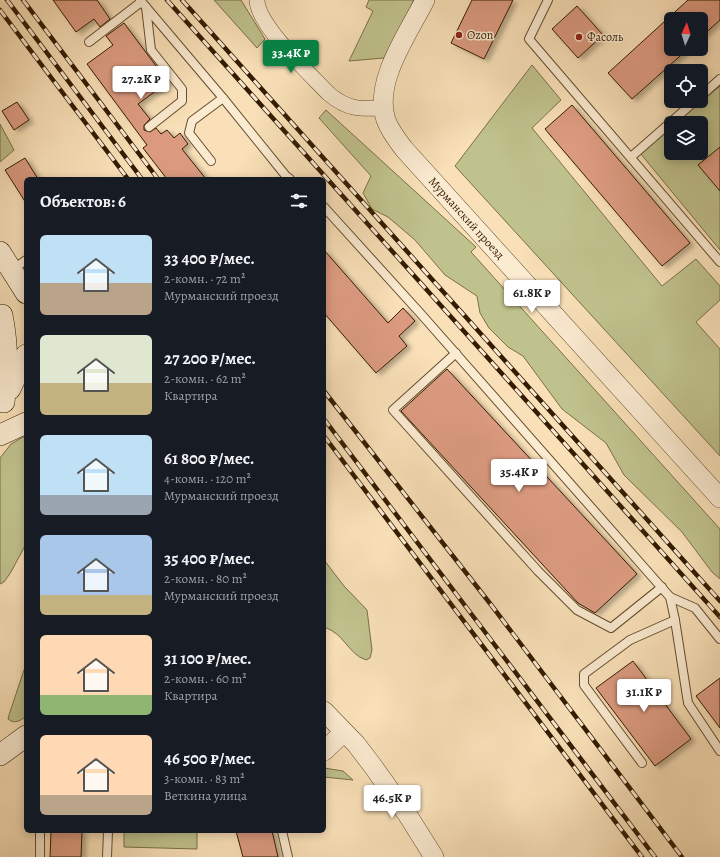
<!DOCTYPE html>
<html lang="ru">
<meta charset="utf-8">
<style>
body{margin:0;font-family:Alegreya,serif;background:#20242c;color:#f1f3f6;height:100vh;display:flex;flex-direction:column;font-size:15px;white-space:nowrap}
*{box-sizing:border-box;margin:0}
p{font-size:13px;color:#9ea1a6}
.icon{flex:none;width:22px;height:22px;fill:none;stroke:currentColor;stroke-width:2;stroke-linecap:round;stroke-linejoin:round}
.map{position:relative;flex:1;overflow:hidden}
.panel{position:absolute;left:24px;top:177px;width:302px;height:656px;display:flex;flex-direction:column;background:#171b24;border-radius:6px;box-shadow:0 2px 10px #0003}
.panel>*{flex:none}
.needle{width:26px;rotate:4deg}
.buttons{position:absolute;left:664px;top:12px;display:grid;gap:8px}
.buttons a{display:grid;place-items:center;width:44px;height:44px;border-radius:6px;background:#171b24;box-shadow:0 2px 10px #0003;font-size:20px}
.price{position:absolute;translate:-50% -34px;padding:0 9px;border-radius:4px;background:#fff;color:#222;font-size:13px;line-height:26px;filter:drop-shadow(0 1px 2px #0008)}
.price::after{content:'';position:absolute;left:50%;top:24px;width:12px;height:9px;margin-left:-6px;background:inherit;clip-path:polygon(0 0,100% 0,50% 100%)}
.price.selected{background:#0b8043;color:#fff}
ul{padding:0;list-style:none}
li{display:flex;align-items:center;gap:12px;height:100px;padding:0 16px}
li span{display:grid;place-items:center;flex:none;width:112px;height:80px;border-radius:6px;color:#555}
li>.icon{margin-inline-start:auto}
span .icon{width:48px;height:48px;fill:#fffc;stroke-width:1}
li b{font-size:17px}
h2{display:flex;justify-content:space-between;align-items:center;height:48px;padding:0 16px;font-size:17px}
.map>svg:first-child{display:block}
.green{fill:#c0c28d;stroke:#7a6f46}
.building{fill:#dc9b81;stroke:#331c00;filter:url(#shadow)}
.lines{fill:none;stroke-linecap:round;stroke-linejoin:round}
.service-casing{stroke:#644d2e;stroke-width:10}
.minor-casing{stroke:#644d2e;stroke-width:16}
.tertiary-casing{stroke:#644d2e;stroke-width:20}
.secondary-casing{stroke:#331c00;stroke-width:22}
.service{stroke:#fbebd1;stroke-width:8}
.minor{stroke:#fbebd1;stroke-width:15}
.tertiary{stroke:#fbebd1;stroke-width:19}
.secondary{stroke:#fbebd1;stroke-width:21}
.rail-casing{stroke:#331c00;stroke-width:4.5}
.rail{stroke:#fbebd1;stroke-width:3;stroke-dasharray:9;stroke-linecap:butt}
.poi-dot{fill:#8f2418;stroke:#fbebd1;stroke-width:1.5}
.labels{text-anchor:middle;stroke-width:3;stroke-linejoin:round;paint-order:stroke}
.poi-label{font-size:12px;fill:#331c00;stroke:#fbebd1;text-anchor:start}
.street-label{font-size:12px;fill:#331c00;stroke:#fbebd1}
</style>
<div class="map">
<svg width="720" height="857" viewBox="0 0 720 857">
<defs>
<filter id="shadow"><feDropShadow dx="4.5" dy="2.5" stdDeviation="2" flood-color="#0004"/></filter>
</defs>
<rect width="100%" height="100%" fill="#f9e0b8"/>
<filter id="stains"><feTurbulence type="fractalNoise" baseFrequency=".005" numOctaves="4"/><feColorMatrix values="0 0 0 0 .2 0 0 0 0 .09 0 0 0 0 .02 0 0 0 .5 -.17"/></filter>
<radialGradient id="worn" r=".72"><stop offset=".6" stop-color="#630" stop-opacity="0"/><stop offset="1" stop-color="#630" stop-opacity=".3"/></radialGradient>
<g class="green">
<path d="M 214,0 L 241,0 L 265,39 L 257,48 Z"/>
<path d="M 369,0 L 414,0 L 384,58 L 349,61 L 373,11 L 366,7 Z"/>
<path d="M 532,65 L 561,100 L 532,128 L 662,286 L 696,259 L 720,286 L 720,300 L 696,322 L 720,349 L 720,456 L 455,166 Z"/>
<path d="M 720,86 L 720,250 L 640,153 L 671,127 L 671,153 L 701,153 L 701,123 L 675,123 Z"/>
<path d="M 326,110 L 476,247 L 471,252 L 720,529 L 720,579 L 712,572 L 682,532 L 624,475 L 606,443 L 562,409 L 523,356 L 508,347 L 489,328 L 480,313 L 477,296 L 445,275 L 415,240 L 388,217 L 372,209 L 363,193 L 371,176 L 319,118 Z"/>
<path d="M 0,124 L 14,150 L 0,162 Z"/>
<path d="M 23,437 L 26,437 L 26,544 L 11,572 L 4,582 L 0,584 L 0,458 L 11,444 Z"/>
<path d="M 324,560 L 344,586 L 367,610 L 372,650 L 370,658 L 366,660 C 348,654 345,634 324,627 Z"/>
<path d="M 26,664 L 26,717 C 20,720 15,725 8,719 L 9,715 Z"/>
<path d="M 324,768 L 343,771 L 353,780 L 324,777 Z"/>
<path d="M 124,831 L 197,831 L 197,849 L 124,847 Z"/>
</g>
<g class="building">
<path d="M 53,0 L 97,0 L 110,19 L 100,27 L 94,19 L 76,32 Z"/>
<path d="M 472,0 L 513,0 L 484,59 L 451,43 Z"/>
<path d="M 688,0 L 720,0 L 720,20 L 701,37 L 701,19 L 671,19 L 671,49 L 688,49 L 632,99 L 608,73 Z"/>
<path d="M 577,6 L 603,35 L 578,58 L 552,29 Z"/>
<path d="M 124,23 L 168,82 L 138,104 L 150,119 L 144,125 L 144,130 L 150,132 L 156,128 L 161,134 L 167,130 L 174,138 L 180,133 L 188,144 L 182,149 L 206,179 L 167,179 L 143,148 L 147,145 L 87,64 L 113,45 L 106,36 Z"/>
<path d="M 17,102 L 29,120 L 14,130 L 2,111 Z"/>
<path d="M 572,105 L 690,243 L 662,266 L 545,129 Z"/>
<path d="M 720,147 L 720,191 L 698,165 Z"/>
<path d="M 25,158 L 38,179 L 26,179 L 26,203 L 5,170 Z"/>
<path d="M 324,250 L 388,323 L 403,308 L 415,321 L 399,336 L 407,346 L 376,373 L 324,313 Z"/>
<path d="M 447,369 L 637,574 L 595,613 L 578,603 L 401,411 Z"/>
<path d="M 633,661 L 691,739 L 655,766 L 596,688 Z"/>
<path d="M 720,678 L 720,728 L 696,696 Z"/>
<path d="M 51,831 L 82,831 L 81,857 L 50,857 Z"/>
<path d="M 236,831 L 272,831 L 278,857 L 243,857 Z"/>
</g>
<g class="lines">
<g class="service-casing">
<g id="service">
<path d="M 140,0 L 223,98 L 286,176 L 290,179"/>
<path d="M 548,0 L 529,39 L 720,262"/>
<path d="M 146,7 L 151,50 L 182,89 L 182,101 L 149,127"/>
<path d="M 89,42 L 141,2"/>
<path d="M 701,96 L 720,79"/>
<path d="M 631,157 L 695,101"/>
<path d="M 211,161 L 189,133 L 192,121 L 223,98"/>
<path d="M 324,207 L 421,314 L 670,597 L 675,620 L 630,640 L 584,674 L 584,685 L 642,763"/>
<path d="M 12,270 L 26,260"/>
<path d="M 456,353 L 393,410 L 538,571 L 577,610 L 611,628 L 662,587"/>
<path d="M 670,597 L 695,608 L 720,639"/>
<path d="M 675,620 L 688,703 L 720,751"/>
<path d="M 282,831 L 288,857"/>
<path d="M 40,857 L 40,831"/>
<path d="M 107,857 L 108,831"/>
</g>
</g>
<g class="minor-casing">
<path id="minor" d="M 257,0 C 257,25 311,75 329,94 C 348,110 360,109 384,108"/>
</g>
<g class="tertiary-casing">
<g id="tertiary">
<path id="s1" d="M 425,0 C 408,34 373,82 386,120 C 390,131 397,140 404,149 L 720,498"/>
<path d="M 324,711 L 356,744 L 372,765 L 407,814 L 434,857"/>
<path d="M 324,751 L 343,733"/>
</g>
</g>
<g class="secondary-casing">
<g id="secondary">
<path d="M 0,252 L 26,293"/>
<path d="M 2,315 C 8,345 8,372 4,402"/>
<path d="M 10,389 L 26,355"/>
<path d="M 0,435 L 26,423"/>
<path d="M 0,755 L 26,736"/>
</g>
</g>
<use href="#service" class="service"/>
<use href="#minor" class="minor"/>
<use href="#tertiary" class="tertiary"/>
<use href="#secondary" class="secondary"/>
<g class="rail-casing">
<g id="rail">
<path d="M 7,0 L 142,179"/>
<path d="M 23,0 L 158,179"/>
<path d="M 167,0 L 720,617"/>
<path d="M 182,0 L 720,601"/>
<path d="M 0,10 L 128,179"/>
<path d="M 324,391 L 492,606 L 682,857"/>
<path d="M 324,419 L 655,857"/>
<path d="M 324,436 L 642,857"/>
</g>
</g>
<use href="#rail" class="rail"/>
</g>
<g class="poi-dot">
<circle cx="459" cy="35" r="4"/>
<circle cx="579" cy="37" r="4"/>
</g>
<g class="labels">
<g class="poi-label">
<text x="467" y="39">Ozon</text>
<text x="587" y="41">Фасоль</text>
</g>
<g class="street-label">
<text dy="4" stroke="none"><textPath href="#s1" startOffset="257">Мурманский проезд</textPath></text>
</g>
</g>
<rect width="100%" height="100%" filter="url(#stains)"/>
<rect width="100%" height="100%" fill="url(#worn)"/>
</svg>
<div class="buttons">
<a><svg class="needle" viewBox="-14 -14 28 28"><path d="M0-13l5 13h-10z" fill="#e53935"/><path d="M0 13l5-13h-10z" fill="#9ea1a6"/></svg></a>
<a><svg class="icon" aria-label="locate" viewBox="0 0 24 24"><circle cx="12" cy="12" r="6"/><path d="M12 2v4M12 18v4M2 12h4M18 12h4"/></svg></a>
<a><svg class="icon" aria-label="layers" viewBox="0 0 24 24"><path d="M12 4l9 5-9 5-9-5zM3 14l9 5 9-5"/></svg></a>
</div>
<b class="price selected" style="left:291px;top:74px">33.4K ₽</b>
<b class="price" style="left:141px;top:100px">27.2K ₽</b>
<b class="price" style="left:532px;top:314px">61.8K ₽</b>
<b class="price" style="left:519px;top:493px">35.4K ₽</b>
<b class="price" style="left:644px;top:713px">31.1K ₽</b>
<b class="price" style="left:392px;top:819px">46.5K ₽</b>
<section class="panel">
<h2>Объектов: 6<svg class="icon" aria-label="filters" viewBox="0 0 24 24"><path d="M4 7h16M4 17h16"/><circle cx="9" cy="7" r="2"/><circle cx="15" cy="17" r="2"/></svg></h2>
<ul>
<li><span style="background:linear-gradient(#bfe0f5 60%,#b9a48a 0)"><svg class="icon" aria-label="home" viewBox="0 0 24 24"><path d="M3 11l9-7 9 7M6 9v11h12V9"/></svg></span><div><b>33 400 ₽/мес.</b><p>2-комн. · 72 m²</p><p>Мурманский проезд</p></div></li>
<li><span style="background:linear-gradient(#dfe7d0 60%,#c2b280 0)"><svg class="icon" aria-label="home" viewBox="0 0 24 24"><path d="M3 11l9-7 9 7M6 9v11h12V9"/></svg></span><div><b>27 200 ₽/мес.</b><p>2-комн. · 62 m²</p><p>Квартира</p></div></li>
<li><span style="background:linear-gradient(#bfe0f5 75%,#9aa5b1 0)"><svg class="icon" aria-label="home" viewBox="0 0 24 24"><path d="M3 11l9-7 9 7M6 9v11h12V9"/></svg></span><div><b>61 800 ₽/мес.</b><p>4-комн. · 120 m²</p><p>Мурманский проезд</p></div></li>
<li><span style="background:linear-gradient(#a9c7e8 75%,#c2b280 0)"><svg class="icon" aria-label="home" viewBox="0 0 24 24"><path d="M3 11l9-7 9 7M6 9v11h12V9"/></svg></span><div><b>35 400 ₽/мес.</b><p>2-комн. · 80 m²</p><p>Мурманский проезд</p></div></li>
<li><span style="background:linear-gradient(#ffd9b3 75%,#8fb573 0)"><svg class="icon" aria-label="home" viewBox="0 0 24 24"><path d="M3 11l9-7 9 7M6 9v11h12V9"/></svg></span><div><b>31 100 ₽/мес.</b><p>2-комн. · 60 m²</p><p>Квартира</p></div></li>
<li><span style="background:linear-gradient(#ffd9b3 75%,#b9a48a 0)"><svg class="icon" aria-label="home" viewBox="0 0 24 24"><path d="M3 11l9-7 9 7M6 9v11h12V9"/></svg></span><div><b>46 500 ₽/мес.</b><p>3-комн. · 83 m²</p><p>Веткина улица</p></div></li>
</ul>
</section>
</div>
